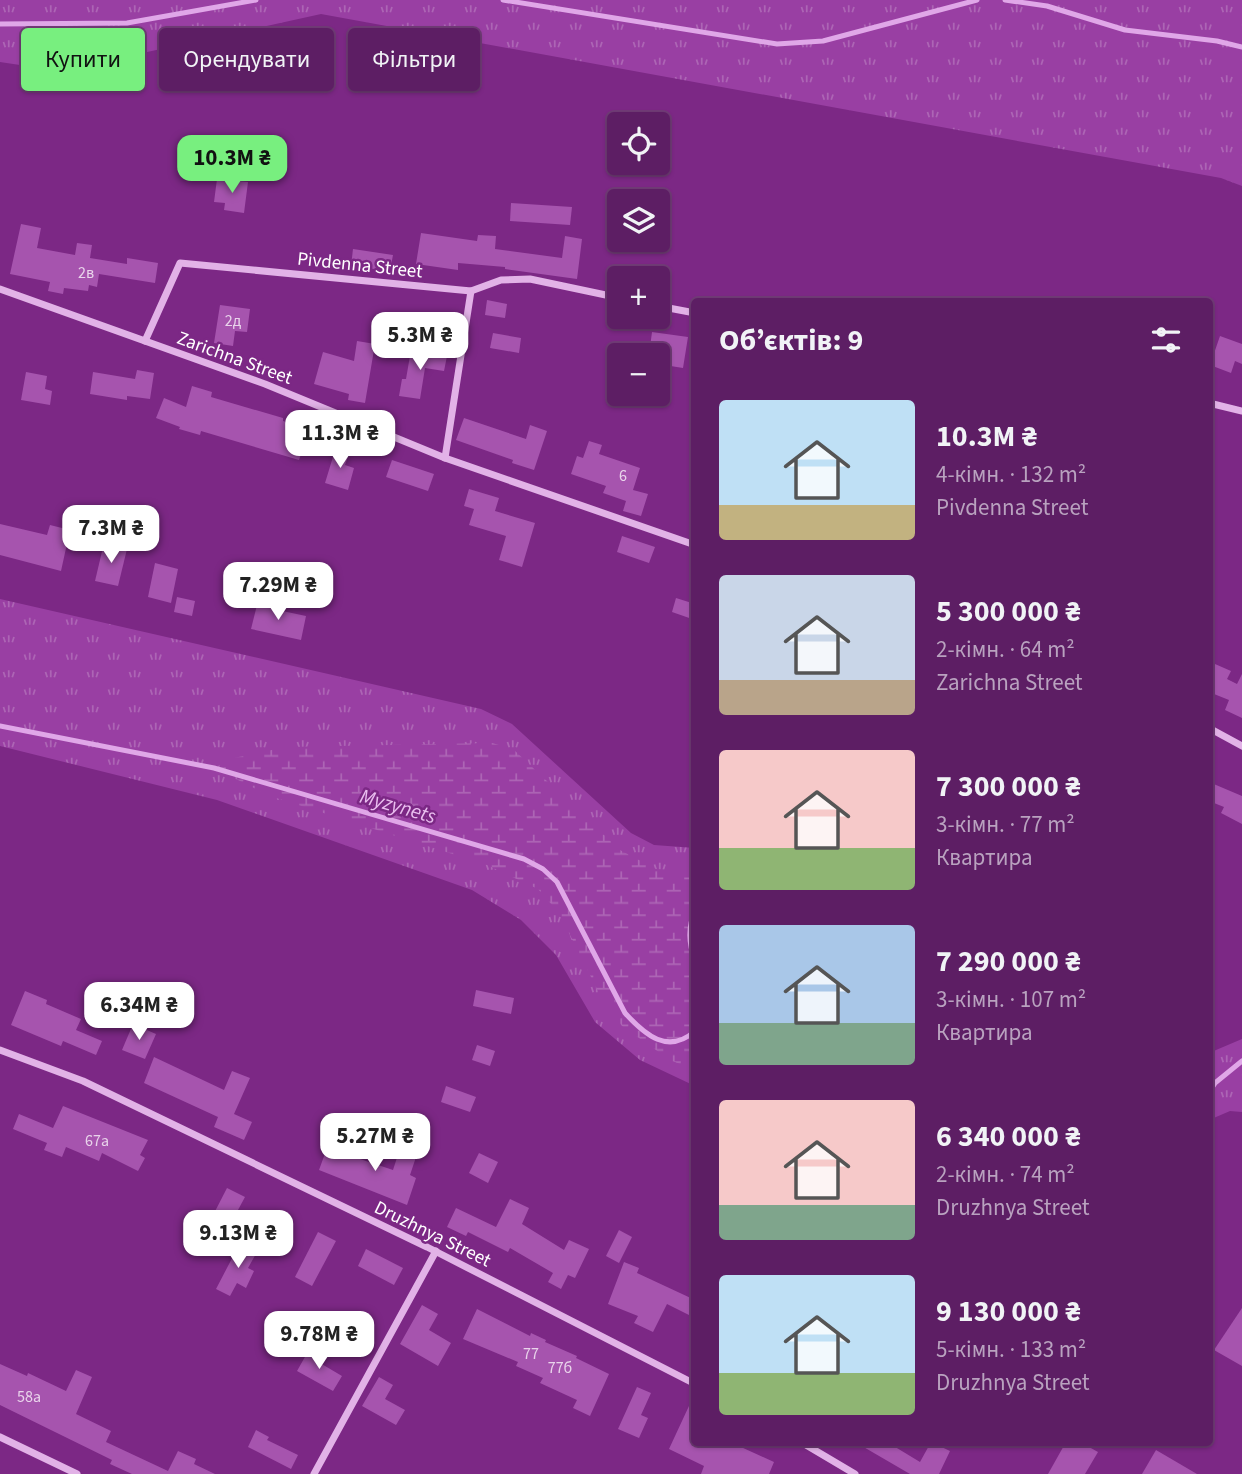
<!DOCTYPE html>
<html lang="uk">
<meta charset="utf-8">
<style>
body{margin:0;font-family:"Source Sans 3",sans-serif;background:#63276a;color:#f1f3f6;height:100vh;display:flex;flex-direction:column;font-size:26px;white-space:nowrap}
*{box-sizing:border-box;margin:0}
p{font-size:23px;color:#b9a2bf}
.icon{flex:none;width:38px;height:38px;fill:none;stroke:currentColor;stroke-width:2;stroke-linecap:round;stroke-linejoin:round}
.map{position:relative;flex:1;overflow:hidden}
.details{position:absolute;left:691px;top:298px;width:522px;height:1148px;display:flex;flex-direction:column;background:#5d1e64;border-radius:7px;box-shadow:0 2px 5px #0004,0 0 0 2px #723c78}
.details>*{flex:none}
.guide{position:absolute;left:21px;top:28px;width:565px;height:63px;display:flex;gap:14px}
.buttons{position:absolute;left:607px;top:112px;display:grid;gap:14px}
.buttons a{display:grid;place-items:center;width:63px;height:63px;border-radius:7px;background:#5d1e64;box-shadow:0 2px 5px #0004,0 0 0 2px #723c78;font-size:35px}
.price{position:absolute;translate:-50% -60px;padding:0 16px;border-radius:14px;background:#fff;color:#222;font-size:23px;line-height:46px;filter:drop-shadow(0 2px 4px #0008)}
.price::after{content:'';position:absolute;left:50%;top:42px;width:21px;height:16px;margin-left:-10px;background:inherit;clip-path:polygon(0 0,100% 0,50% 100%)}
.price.on{background:#78ef7f;color:#111}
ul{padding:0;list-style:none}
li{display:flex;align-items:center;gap:21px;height:175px;padding:0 28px}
li span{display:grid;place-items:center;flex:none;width:196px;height:140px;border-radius:7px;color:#555}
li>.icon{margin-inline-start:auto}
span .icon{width:84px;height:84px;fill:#fffc;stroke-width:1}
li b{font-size:30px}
h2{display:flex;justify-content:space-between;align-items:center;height:84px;padding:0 28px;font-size:30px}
.chip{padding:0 24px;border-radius:7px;background:#5d1e64;box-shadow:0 2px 5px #0004,0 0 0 2px #723c78;font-size:24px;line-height:63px}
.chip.on{background:#78ef7f;color:#111}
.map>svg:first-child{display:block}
.grass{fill:url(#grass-tufts)}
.wetland{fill:url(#wetland-marsh)}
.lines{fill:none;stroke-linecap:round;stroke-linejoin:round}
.stream{stroke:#e0a7e8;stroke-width:5}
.building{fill:#a654ae}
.minor{stroke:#e2b2e7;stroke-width:7}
.labels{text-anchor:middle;stroke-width:5;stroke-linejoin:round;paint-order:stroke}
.number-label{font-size:16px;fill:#e9d4eb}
.street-label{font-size:19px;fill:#fff;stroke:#7c2885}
.water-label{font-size:21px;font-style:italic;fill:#e9beef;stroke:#7c2885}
</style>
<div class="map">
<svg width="1242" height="1474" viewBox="0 0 1242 1474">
<defs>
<pattern id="grass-tufts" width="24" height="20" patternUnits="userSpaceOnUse" patternTransform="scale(1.75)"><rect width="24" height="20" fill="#993fa3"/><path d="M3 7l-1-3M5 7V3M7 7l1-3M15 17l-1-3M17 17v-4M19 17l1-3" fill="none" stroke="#ad65b5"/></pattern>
<pattern id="wetland-marsh" width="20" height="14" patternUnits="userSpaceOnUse" patternTransform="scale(1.75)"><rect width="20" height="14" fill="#993fa3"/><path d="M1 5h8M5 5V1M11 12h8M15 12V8" fill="none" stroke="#ad65b5"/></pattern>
</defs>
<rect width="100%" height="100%" fill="#7c2885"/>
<g class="grass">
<path d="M 0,0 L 1242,0 L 1242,186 L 1221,178 L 321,14 L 60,71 L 0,62 Z"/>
<path d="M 0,599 L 481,709 L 512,724 L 631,833 L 654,845 L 695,848 L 695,1086 L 640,1060 L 595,1022 L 556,955 L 521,920 L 472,890 L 217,800 L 0,746 Z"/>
<path d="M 1242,1039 L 1242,1112 L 1230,1111 L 1209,1120 L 1209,1053 Z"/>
</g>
<path class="wetland" d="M 492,743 L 513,749 L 620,850 L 656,869 L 695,871 L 695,1070 L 670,1060 L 622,1026 L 601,997 L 559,913 L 538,889 L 487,865 L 270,796 L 214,768 L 234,758 L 286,747 Z"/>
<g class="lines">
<g class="stream">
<path d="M 503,0 L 777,44 L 823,41 L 977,0"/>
<path d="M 1005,0 L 1047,6 L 1125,30 L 1217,41 L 1242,47"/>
<path d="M 0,24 L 127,23 L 256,0"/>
<path d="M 0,726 L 214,768 L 524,859 L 543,869 L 557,882 L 625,1013 C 645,1035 668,1055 695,1031"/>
<path d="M 695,910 C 688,927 688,943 695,960"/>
<path d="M 1209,1092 L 1215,1083 L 1242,1061"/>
</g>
</g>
<g class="building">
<path d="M 217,179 L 248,182 L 244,213 L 224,210 L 225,203 L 214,202 Z"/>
<path d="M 511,203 L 572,207 L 570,225 L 510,221 Z"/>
<path d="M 21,224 L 41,228 L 37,248 L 75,255 L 77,243 L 92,245 L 90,258 L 127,264 L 127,258 L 158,263 L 155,283 L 99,274 L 97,287 L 89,285 L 88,291 L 64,288 L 63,294 L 48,291 L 50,282 L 10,274 Z"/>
<path d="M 421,233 L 477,241 L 478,235 L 496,236 L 495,249 L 562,258 L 565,236 L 582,239 L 577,279 L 505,269 L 505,267 L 458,263 L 458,270 L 416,264 Z"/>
<path d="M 353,249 L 393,255 L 390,271 L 351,266 Z"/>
<path d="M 487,300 L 507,304 L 505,318 L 485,315 Z"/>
<path d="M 220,305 L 250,309 L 247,332 L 235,331 L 233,346 L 214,343 Z"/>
<path d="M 652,332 L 688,337 L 683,368 L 658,364 L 658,355 L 649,355 Z"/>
<path d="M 493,333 L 521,338 L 519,353 L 490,348 Z"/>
<path d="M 1220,336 L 1242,344 L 1242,364 L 1235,361 L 1231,373 L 1210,365 Z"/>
<path d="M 357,341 L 375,344 L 365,403 L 348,400 L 349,394 L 314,384 L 323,352 L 354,361 Z"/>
<path d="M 411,350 L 447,356 L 444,371 L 425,368 L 420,399 L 399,396 L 402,379 L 406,379 Z"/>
<path d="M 137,370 L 154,373 L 150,399 L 127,396 L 127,400 L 90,394 L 93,372 L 135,379 Z"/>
<path d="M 26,372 L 47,376 L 45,389 L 52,391 L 50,405 L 21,400 Z"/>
<path d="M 192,386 L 212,392 L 211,397 L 283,418 L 283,421 L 300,426 L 297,437 L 306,439 L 299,460 L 201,431 L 200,435 L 179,429 L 180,427 L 156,418 L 164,398 L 186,407 Z"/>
<path d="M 464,418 L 526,439 L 530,425 L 547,431 L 534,470 L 512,463 L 513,460 L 456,440 Z"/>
<path d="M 589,441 L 602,445 L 599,454 L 640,468 L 633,490 L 648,494 L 641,516 L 623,511 L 626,501 L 603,493 L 606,486 L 571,474 L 577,456 L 583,458 Z"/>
<path d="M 336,447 L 350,451 L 345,465 L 354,468 L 348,490 L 325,483 Z"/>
<path d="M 392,460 L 434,474 L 428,491 L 386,477 Z"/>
<path d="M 469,489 L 499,498 L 495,511 L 535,523 L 522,567 L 499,560 L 506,536 L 469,525 L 474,509 L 464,506 Z"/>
<path d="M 0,524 L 47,535 L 50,525 L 70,530 L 61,571 L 0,555 Z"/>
<path d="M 622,536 L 655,547 L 649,563 L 617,552 Z"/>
<path d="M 104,543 L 127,549 L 118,586 L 95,581 Z"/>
<path d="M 155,563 L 178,569 L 171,603 L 148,597 Z"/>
<path d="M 177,597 L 195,601 L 192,616 L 174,612 Z"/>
<path d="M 676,598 L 695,604 L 695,620 L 672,612 Z"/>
<path d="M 258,601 L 274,605 L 273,609 L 306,616 L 301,640 L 251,629 Z"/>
<path d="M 1215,664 L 1231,671 L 1227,679 L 1237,684 L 1242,674 L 1242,718 L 1225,710 L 1229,700 L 1209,692 L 1209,679 Z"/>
<path d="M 1209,782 L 1242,796 L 1242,824 L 1221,813 L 1224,807 L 1209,801 Z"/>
<path d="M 476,990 L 514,998 L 511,1014 L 473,1006 Z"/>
<path d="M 25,991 L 47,1000 L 46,1004 L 81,1019 L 76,1030 L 102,1041 L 96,1055 L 63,1041 L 61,1046 L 11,1025 Z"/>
<path d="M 133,1024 L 156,1034 L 145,1059 L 122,1050 Z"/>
<path d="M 477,1045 L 495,1051 L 490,1066 L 472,1060 Z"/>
<path d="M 154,1057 L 224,1090 L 232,1071 L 250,1078 L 234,1114 L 252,1122 L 244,1140 L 214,1127 L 218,1117 L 144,1083 Z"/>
<path d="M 446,1086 L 476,1097 L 470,1112 L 441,1102 Z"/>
<path d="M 63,1106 L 148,1140 L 140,1155 L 145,1158 L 138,1171 L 102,1153 L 99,1161 L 66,1147 L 62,1157 L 44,1150 L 47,1143 L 13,1129 L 19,1114 L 53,1128 Z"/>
<path d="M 402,1142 L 419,1148 L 410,1175 L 416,1178 L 407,1205 L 319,1170 L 327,1148 L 393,1170 Z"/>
<path d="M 479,1153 L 498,1162 L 488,1183 L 469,1173 Z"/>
<path d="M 227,1188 L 245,1197 L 225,1234 L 208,1225 Z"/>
<path d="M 510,1199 L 529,1208 L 522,1224 L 564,1250 L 569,1240 L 589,1249 L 575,1278 L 568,1275 L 561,1289 L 548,1282 L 553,1273 L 510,1248 L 508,1252 L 468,1232 L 466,1236 L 447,1227 L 456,1208 L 496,1227 Z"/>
<path d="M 619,1230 L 632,1237 L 619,1263 L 606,1256 Z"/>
<path d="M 318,1232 L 336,1241 L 312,1286 L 295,1277 Z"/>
<path d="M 240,1243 L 257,1252 L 248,1268 L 254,1271 L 246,1288 L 237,1283 L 230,1296 L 216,1289 Z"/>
<path d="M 366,1249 L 403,1268 L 394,1285 L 358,1266 Z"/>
<path d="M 624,1262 L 639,1268 L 637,1273 L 695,1300 L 695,1318 L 667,1304 L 653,1332 L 634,1323 L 638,1316 L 608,1304 Z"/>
<path d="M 422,1305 L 438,1314 L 429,1330 L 451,1343 L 438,1366 L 400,1344 Z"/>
<path d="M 1242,1308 L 1242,1366 L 1214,1350 Z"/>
<path d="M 477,1309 L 530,1336 L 531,1333 L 546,1340 L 545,1342 L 577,1356 L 576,1358 L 609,1374 L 590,1416 L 573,1408 L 577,1400 L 540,1383 L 543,1378 L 516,1366 L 518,1362 L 463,1339 Z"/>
<path d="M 310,1348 L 324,1356 L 320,1363 L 342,1376 L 333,1391 L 297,1371 Z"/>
<path d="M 0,1364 L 27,1376 L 28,1373 L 66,1391 L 76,1370 L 92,1377 L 76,1414 L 111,1431 L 106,1442 L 168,1471 L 178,1451 L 196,1459 L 194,1464 L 215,1474 L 132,1474 L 110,1464 L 112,1460 L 0,1405 Z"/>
<path d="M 379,1377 L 393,1385 L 385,1399 L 405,1410 L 396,1425 L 362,1406 Z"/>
<path d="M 637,1387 L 651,1393 L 641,1415 L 648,1418 L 639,1438 L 618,1429 Z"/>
<path d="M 695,1393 L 695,1442 L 730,1442 L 774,1462 L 769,1474 L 701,1474 L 704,1466 L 669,1449 Z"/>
<path d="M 256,1430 L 269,1437 L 267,1440 L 298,1455 L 291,1469 L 248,1447 Z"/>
<path d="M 855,1442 L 887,1442 L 920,1462 L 931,1442 L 950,1451 L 939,1474 L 910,1474 Z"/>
<path d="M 1066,1442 L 1080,1442 L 1098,1452 L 1085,1474 L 1048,1474 Z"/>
<path d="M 1156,1450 L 1197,1474 L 1142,1474 Z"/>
</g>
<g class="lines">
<g class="minor">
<path d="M 0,289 L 265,384 L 445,458 L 695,545"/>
<path d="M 658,306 L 695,313"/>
<path d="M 145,341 L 180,263 L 471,291 L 501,280 L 530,279 L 620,298"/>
<path d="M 1209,403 L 1242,411"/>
<path d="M 445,458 L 471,291"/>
<path d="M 1209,728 L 1242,746"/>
<path d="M 0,1050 L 83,1081 L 427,1247 L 695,1384"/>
<path d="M 0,1437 L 77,1474"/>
<path d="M 801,1442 L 855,1474"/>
<path d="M 314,1474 L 436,1251"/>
</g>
</g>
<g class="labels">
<g class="number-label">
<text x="86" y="278">2в</text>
<text x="233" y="326">2д</text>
<text x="623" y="481">6</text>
<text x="97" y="1146">67а</text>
<text x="531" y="1359">77</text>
<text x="560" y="1373">77б</text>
<text x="29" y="1402">58а</text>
</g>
<g class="street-label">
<text transform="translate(360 264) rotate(6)" y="7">Pivdenna Street</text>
<text transform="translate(235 357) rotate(20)" y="7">Zarichna Street</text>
<text transform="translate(433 1233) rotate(26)" y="7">Druzhnya Street</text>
</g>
<g class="water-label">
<text transform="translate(398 806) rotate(16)" y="7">Myzynets</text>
</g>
</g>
</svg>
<div class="buttons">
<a><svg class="icon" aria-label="locate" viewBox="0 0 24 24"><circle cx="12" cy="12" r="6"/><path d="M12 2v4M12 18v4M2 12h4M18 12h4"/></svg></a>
<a><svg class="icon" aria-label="layers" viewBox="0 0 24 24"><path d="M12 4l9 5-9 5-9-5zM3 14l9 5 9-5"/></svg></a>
<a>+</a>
<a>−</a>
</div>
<b class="price on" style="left:232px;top:195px">10.3M ₴</b>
<b class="price" style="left:420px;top:372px">5.3M ₴</b>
<b class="price" style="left:340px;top:470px">11.3M ₴</b>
<b class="price" style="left:111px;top:565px">7.3M ₴</b>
<b class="price" style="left:278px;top:622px">7.29M ₴</b>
<b class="price" style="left:139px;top:1042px">6.34M ₴</b>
<b class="price" style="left:375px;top:1173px">5.27M ₴</b>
<b class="price" style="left:238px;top:1270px">9.13M ₴</b>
<b class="price" style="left:319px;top:1371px">9.78M ₴</b>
<div class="guide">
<a class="chip on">Купити</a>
<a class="chip">Орендувати</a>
<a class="chip">Фільтри</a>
</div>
<section class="details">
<h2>Об’єктів: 9<svg class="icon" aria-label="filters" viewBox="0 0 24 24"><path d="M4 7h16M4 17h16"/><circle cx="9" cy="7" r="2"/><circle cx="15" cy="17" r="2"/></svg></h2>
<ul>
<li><span style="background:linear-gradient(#bfe0f5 75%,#c2b280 0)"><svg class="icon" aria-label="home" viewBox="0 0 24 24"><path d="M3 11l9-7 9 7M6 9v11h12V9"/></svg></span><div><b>10.3M ₴</b><p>4-кімн. · 132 m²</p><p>Pivdenna Street</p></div></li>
<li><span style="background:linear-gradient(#c9d6e8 75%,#b9a48a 0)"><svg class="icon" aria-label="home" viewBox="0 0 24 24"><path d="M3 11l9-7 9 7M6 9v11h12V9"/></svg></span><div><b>5 300 000 ₴</b><p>2-кімн. · 64 m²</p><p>Zarichna Street</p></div></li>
<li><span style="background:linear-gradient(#f6c9c9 70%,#8fb573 0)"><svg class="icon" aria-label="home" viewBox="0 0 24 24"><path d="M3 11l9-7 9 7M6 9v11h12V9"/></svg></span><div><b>7 300 000 ₴</b><p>3-кімн. · 77 m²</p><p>Квартира</p></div></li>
<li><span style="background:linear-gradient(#a9c7e8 70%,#7fa58c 0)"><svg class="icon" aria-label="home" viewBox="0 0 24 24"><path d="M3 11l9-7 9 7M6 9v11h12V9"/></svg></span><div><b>7 290 000 ₴</b><p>3-кімн. · 107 m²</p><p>Квартира</p></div></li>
<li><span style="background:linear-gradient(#f6c9c9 75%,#7fa58c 0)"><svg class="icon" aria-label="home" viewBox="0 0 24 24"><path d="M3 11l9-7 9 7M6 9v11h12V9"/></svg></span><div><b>6 340 000 ₴</b><p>2-кімн. · 74 m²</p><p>Druzhnya Street</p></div></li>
<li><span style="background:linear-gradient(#bfe0f5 70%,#8fb573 0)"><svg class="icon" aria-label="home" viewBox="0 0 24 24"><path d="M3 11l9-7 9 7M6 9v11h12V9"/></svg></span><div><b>9 130 000 ₴</b><p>5-кімн. · 133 m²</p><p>Druzhnya Street</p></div></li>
</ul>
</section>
</div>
